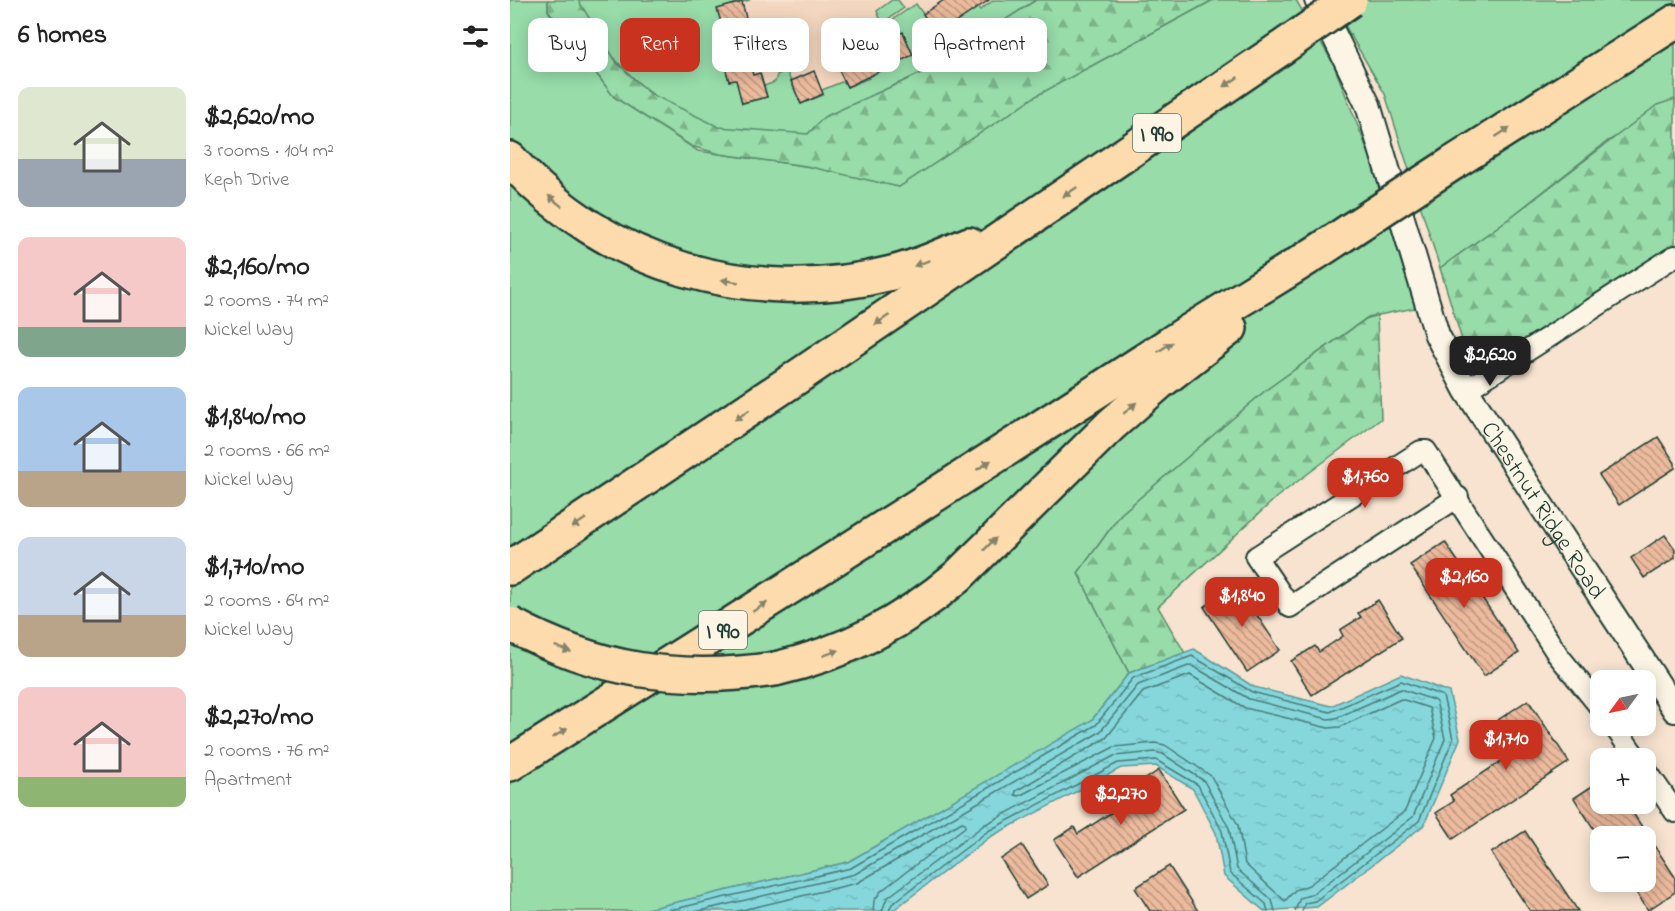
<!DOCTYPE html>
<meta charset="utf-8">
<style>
body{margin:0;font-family:"Indie Flower",sans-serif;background:#f2f2f2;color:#222;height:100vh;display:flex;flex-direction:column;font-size:22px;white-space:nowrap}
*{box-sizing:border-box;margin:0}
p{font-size:20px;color:#767676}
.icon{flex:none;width:33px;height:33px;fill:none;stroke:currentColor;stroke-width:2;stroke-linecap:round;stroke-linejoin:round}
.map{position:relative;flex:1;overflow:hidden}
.sheet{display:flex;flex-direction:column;background:#fff;width:510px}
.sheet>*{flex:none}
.guide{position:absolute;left:18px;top:18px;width:570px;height:54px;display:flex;gap:12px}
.needle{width:39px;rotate:237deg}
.fabs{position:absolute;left:1080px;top:670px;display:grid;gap:12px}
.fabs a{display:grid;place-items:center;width:66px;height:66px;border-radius:12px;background:#fff;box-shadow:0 3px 15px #0003;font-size:30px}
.price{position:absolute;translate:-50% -51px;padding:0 14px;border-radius:12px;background:#c8321e;color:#fff;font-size:20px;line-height:39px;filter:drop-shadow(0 2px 3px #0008)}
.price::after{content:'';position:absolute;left:50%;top:36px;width:18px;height:14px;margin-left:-9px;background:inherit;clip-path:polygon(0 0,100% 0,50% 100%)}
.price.selected{background:#222;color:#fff}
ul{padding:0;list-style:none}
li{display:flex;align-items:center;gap:18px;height:150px;padding:0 18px}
li span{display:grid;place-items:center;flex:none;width:168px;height:120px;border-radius:12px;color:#555}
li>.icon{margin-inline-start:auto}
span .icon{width:72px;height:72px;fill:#fffc;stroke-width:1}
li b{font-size:26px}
h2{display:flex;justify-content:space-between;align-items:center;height:72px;padding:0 18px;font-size:26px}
.pill{padding:0 21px;border-radius:12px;background:#fff;box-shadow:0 3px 15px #0003;font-size:21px;line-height:54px}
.pill.selected{background:#c8321e;color:#fff}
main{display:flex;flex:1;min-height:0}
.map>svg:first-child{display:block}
.built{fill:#f4d7c0}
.green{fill:#97dca9;stroke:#5b8c6e;stroke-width:1.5}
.forest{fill:url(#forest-firs);stroke:#5b8c6e;stroke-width:1.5}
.water{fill:url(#water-ripples);stroke:#5c9999;stroke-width:1.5}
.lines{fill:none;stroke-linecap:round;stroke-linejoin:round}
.shore{stroke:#487b77;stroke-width:1.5}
.building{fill:url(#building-back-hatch);stroke:#1f3d34;stroke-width:1.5}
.minor-casing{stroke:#1f3d34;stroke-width:24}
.tertiary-casing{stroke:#1f3d34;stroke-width:28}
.motorway-casing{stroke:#1f3d34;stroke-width:38}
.minor{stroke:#fcf5e5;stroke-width:20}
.tertiary{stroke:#fcf5e5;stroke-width:24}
.motorway{stroke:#fedbac;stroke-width:33}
.motorway-bridge-casing{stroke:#1f3d34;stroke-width:38;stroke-linecap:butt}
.motorway-bridge{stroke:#fedbac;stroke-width:33}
.oneway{fill:#83846a}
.labels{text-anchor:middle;stroke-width:4.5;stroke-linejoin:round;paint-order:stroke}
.shield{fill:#fcf5e5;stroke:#617469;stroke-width:1.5}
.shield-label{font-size:22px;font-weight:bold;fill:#1f3d34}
.street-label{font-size:24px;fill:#1f3d34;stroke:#fcf5e5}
</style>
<main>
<section class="sheet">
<h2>6 homes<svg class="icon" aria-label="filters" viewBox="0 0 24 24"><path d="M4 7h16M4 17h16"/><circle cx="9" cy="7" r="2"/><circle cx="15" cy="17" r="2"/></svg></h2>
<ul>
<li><span style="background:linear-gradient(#dfe7d0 60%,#9aa5b1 0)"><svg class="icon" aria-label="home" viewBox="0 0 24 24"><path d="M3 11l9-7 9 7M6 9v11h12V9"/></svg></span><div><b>$2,620/mo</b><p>3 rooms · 104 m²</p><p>Keph Drive</p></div></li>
<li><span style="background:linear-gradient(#f6c9c9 75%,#7fa58c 0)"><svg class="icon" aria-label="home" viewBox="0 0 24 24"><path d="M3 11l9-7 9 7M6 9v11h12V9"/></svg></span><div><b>$2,160/mo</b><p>2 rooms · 74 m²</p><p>Nickel Way</p></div></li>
<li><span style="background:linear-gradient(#a9c7e8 70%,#b9a48a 0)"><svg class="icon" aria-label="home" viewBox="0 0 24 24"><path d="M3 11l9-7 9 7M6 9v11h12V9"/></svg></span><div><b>$1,840/mo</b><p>2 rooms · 66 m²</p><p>Nickel Way</p></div></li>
<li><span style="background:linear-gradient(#c9d6e8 65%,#b9a48a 0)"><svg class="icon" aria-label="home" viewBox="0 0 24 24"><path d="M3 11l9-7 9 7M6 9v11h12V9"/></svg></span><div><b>$1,710/mo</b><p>2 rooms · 64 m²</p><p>Nickel Way</p></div></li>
<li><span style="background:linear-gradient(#f6c9c9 75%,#8fb573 0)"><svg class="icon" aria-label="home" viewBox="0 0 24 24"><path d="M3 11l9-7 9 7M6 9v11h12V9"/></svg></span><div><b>$2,270/mo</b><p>2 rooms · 76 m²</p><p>Apartment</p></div></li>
</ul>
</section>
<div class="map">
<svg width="1165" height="911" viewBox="0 0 1165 911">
<defs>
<pattern id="forest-firs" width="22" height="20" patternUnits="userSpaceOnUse" patternTransform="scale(1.5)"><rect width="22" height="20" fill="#97dca9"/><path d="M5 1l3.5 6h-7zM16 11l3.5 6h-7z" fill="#7bb48a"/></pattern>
<pattern id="water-ripples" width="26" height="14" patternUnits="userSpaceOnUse" patternTransform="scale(1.5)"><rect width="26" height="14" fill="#85d7dc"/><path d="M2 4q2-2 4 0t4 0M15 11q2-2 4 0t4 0" fill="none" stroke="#72b9bd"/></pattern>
<pattern id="building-back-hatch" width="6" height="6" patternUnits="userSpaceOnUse" patternTransform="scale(1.5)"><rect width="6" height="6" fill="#ecba9d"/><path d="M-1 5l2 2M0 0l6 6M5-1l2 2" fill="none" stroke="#bf9881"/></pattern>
</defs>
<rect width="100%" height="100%" fill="#f7e3cf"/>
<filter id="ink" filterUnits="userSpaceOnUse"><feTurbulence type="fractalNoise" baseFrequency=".0167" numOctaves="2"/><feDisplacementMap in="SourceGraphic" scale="12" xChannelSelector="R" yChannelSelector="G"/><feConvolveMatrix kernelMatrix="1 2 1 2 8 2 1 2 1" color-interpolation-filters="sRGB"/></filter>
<g filter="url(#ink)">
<path class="built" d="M 31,0 L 552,0 L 312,150 L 188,151 L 104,97 Z"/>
<g class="green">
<path d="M 0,0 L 38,0 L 38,11 L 104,97 L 188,151 L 308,168 L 389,187 L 527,95 L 703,0 L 786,0 L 823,63 L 859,154 L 905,308 L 858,317 L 756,390 L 610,515 L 568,573 L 619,673 L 581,721 L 338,862 L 129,911 L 0,911 Z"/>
<path d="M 68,0 L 240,0 L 208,9 L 214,32 L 206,35 L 219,81 L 226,79 L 233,103 L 257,97 L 254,86 L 265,82 L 267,75 L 276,70 L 291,104 L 313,95 L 312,90 L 334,81 L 337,87 L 359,78 L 356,71 L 381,65 L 402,55 L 381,37 L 376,24 L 406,4 L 428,35 L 465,4 L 470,10 L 484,0 L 526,0 L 416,71 L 314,117 L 298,134 C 272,132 236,133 211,128 C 151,115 90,55 68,0 Z"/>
<path d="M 382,0 L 388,0 L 394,8 L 372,23 L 367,11 Z"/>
<path d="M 820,0 L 1165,0 L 1165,104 L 1098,141 L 997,220 L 930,268 L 875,94 Z"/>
</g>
<g class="forest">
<path d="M 38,0 L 68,0 L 107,63 L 139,93 L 209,127 L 298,134 L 314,117 L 416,71 L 526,0 L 703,0 L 526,96 L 389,187 L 296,166 L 210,154 L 181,146 L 104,97 L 38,10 Z"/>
<path d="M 1165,99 L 1165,256 L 985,371 L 959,363 L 930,268 L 997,220 L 1147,105 Z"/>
<path d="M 867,315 L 871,419 L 768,496 L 648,607 L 675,653 L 619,673 L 568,573 L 611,514 L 756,390 L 856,319 Z"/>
</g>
<path class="water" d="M 684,649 L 744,687 L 821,706 L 891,674 L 939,692 L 950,739 L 914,825 L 807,907 L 754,911 L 714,876 L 706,833 L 683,789 L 646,766 L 611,768 L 480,837 L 382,911 L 129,911 L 338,862 L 582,720 L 619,673 Z"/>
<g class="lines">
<g class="shore">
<path d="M 680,675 L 735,708 L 818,728 L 830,727 L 891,699 L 919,708 L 926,738 L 895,811 L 799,885 L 785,890 L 775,901 L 735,864 L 728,825 L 701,776 L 655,745 L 645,743 L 604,747 L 509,796 L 505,795 L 506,791 L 596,738 L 633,692 Z"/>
<path d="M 156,911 L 341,868 L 586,725 L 623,678 L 682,656 L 742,692 L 820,712 L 891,681 L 933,696 L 943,739 L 909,821 L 805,901 L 795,903 L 792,911"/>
<path d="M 189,911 L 345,874 L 590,732 L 628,685 L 681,665 L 739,699 L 818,719 L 826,718 L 891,689 L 926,701 L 935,739 L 903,817 L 803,894 L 790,898 L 785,911"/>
<path d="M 228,911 L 347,883 L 452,822 L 455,823 L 455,827 L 371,891 L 364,901 L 363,911"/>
<path d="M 372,911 L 377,898 L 474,825 L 604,756 L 645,752 L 653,754 L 694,781 L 719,828 L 727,869 L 762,900 L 765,911"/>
<path d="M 379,911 L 382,904 L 478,831 L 608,763 L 646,760 L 688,785 L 712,831 L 720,873 L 756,904 L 758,911"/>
</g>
</g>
<g class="building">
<path d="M 434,0 L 479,0 L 427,35 L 413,14 Z"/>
<path d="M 232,2 L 238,26 L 231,28 L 243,75 L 250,73 L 257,97 L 232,103 L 226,80 L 219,81 L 206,34 L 214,32 L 207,9 Z"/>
<path d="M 393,32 L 403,55 L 337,87 L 323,58 L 369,38 L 370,42 Z"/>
<path d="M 304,71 L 313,94 L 291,104 L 281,81 Z"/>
<path d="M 1148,437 L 1165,463 L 1165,468 L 1109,505 L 1089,475 Z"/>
<path d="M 1155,535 L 1165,549 L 1165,558 L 1134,578 L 1121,558 Z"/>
<path d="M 935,542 L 1009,653 L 974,676 L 900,565 Z"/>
<path d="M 727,585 L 770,650 L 737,672 L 694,607 Z"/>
<path d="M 868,600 L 892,638 L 802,695 L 781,661 L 805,646 L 809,652 L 833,636 L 830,630 L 851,617 L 848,613 Z"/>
<path d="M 1018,700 L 1059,762 L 943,839 L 926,813 L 944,801 L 940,795 L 1002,754 L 982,724 Z"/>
<path d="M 649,770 L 674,809 L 568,877 L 544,840 L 564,827 L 568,834 L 635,791 L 630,783 Z"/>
<path d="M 1090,781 L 1090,804 L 1117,804 L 1165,877 L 1165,892 L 1138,910 L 1119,882 L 1136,882 L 1136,837 L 1089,837 L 1064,798 Z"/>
<path d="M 1015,831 L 1068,911 L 1020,911 L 981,853 Z"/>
<path d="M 512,845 L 538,885 L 516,899 L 491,859 Z"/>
<path d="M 659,866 L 688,911 L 640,911 L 625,888 Z"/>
</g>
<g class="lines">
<g class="minor-casing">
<g id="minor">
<path d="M 956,390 L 1165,256"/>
<path d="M 948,497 L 780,607 L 746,557 L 911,451 L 916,451 L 1048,655 L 1090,707"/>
<path d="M 1104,726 L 1127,759"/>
<path d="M 1136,770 L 1165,812"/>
</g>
</g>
<g class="tertiary-casing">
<g id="tertiary">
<path id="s1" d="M 807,0 L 858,105 L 927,335 L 956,390 L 1165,710"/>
</g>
</g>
<g class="motorway-casing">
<g id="motorway">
<path d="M 0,159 C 95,267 244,308 382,273 C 409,266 434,255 459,244"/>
<path d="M 943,163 L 1165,22"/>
<path d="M 0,568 L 280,382 L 770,49"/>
<path d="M 265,669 C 335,653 393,623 448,576 L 601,425 L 649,383 L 720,328"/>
<path d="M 0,764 C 219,626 438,488 655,347 C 717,306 781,271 842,229"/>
</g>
</g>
<use href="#minor" class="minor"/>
<use href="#tertiary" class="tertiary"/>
<use href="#motorway" class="motorway"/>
<g class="motorway-bridge-casing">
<g id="motorway-bridge">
<path d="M 770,49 L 840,0"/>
<path d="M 842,229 L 943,163"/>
<path d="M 0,624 C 87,671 167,683 265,669"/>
</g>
</g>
<use href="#motorway-bridge" class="motorway-bridge"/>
</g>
<defs><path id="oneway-solid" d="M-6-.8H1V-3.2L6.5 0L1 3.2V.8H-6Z" transform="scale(1.5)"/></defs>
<g class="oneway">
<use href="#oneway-solid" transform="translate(721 82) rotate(146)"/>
<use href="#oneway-solid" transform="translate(993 132) rotate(-33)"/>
<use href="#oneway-solid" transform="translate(560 192) rotate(146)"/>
<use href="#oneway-solid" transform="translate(45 201) rotate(-141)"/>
<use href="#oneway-solid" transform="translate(412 263) rotate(159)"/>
<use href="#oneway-solid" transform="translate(220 281) rotate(-171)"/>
<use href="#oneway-solid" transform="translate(372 320) rotate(146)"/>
<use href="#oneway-solid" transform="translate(655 347) rotate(-33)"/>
<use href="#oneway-solid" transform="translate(620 408) rotate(-41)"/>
<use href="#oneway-solid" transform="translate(232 415) rotate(146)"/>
<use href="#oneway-solid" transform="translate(474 465) rotate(-33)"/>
<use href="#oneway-solid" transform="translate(69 523) rotate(146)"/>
<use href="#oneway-solid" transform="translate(480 544) rotate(-45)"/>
<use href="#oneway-solid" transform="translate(250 607) rotate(-32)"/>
<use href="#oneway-solid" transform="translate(53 649) rotate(21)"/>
<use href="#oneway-solid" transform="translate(321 653) rotate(-20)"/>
<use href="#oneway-solid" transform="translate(50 733) rotate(-32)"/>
</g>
</g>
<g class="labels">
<g class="shield">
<rect x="623" y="114" width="48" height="38" rx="4.5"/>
<rect x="189" y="611" width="48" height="38" rx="4.5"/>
</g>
<g class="shield-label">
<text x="647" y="141">I 990</text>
<text x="213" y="638">I 990</text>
</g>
<g class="street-label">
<text dy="8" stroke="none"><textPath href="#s1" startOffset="562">Chestnut Ridge Road</textPath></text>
</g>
</g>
</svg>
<div class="fabs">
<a><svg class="needle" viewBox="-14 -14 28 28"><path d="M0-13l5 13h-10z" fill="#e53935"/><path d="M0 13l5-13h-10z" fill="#767676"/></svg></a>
<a>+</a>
<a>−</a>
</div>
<b class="price selected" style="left:980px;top:387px">$2,620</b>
<b class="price" style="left:855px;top:509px">$1,760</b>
<b class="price" style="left:954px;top:609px">$2,160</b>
<b class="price" style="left:732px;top:628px">$1,840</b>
<b class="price" style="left:996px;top:771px">$1,710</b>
<b class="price" style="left:611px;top:826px">$2,270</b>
<div class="guide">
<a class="pill">Buy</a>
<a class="pill selected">Rent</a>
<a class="pill">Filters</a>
<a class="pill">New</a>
<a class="pill">Apartment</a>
</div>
</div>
</main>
